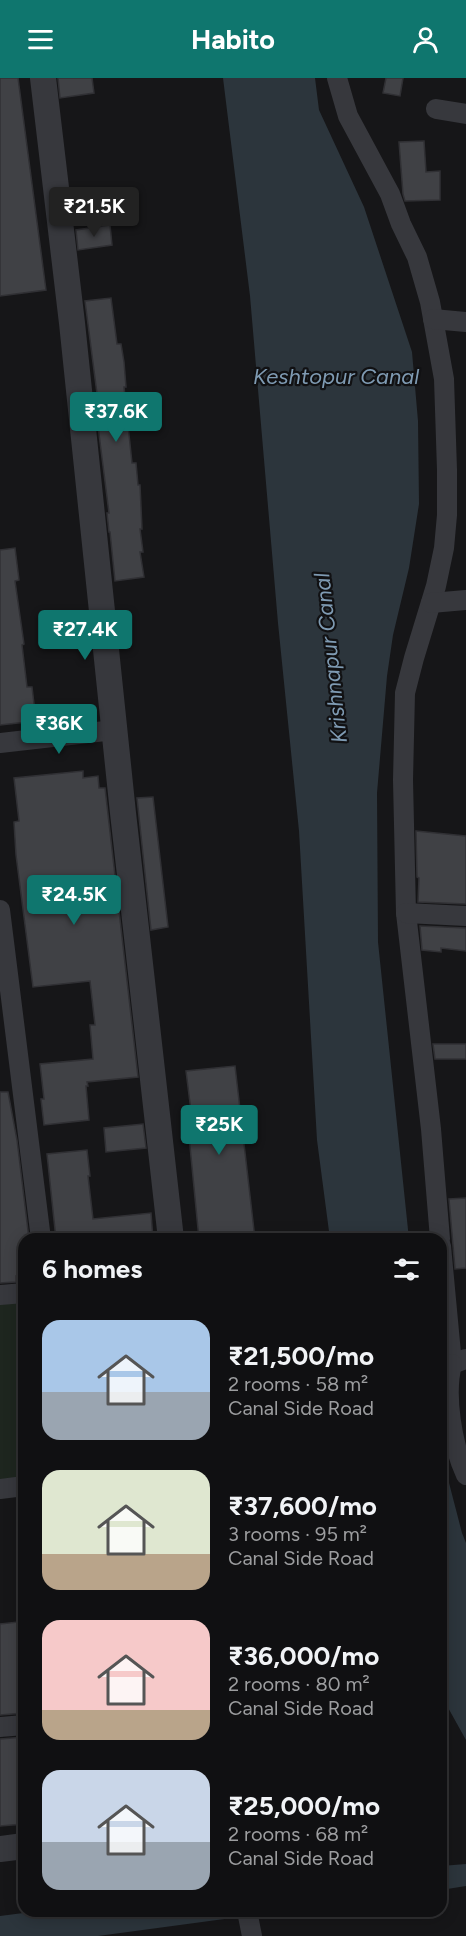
<!DOCTYPE html>
<meta charset="utf-8">
<style>
body{margin:0;font-family:Figtree,sans-serif;background:#19191b;color:#f1f3f6;height:100vh;display:flex;flex-direction:column;font-size:22px;white-space:nowrap}
*{box-sizing:border-box;margin:0}
p{font-size:20px;color:#9c9d9f}
.icon{flex:none;width:33px;height:33px;fill:none;stroke:currentColor;stroke-width:2;stroke-linecap:round;stroke-linejoin:round}
.map{position:relative;flex:1;overflow:hidden}
.sheet{position:absolute;left:18px;top:1155px;width:429px;height:684px;display:flex;flex-direction:column;background:#101012;border-radius:18px;box-shadow:0 3px 15px #0003,0 0 0 2px #303032}
.sheet>*{flex:none}
.price{position:absolute;translate:-50% -51px;padding:0 14px;border-radius:6px;background:#0f766e;color:#fff;font-size:20px;line-height:39px;filter:drop-shadow(0 2px 3px #0008)}
.price::after{content:'';position:absolute;left:50%;top:36px;width:18px;height:14px;margin-left:-9px;background:inherit;clip-path:polygon(0 0,100% 0,50% 100%)}
.price.on{background:#222;color:#fff}
ul{padding:0;list-style:none}
li{display:flex;align-items:center;gap:18px;height:150px;padding:0 24px}
li span{display:grid;place-items:center;flex:none;width:168px;height:120px;border-radius:18px;color:#555}
li>.icon{margin-inline-start:auto}
span .icon{width:72px;height:72px;fill:#fffc;stroke-width:1}
li b{font-size:26px}
h2{display:flex;justify-content:space-between;align-items:center;height:72px;padding:0 24px;font-size:26px}
header{display:flex;justify-content:space-between;align-items:center;height:78px;padding:0 24px;background:#0f766e;color:#fff;font-size:27px;font-weight:700}
.map>svg:first-child{display:block}
.green{fill:#1e261f}
.water{fill:#2c353c}
.building{fill:#404145;stroke:#303034;stroke-width:1.5}
.lines{fill:none;stroke-linecap:round;stroke-linejoin:round}
.minor{stroke:#37383d;stroke-width:20}
.tertiary{stroke:#37383d;stroke-width:26}
.labels{text-anchor:middle;stroke-width:4.5;stroke-linejoin:round;paint-order:stroke}
.water-label{font-size:22px;font-style:italic;fill:#7f9bb3;stroke:#111113}
</style>
<header><svg class="icon" aria-label="menu" viewBox="0 0 24 24"><path d="M4 6h16M4 12h16M4 18h16"/></svg>Habito<svg class="icon" aria-label="person" viewBox="0 0 24 24"><circle cx="12" cy="8" r="4"/><path d="M4 21q1-7 8-7t8 7"/></svg></header>
<div class="map">
<svg width="466" height="1858" viewBox="0 0 466 1858">
<rect width="100%" height="100%" fill="#161618"/>
<path class="green" d="M 24,1221 L 24,1403 L 0,1405 L 0,1223 Z"/>
<g class="water">
<path d="M 223,0 L 315,0 L 319,32 L 364,129 L 412,274 L 418,343 L 419,426 L 409,490 L 393,557 L 387,598 L 377,715 L 378,864 L 409,1161 L 330,1161 L 317,1062 L 299,753 L 278,545 L 250,218 Z"/>
<path d="M 441,1374 L 462,1455 L 466,1465 L 466,1662 L 441,1617 Z"/>
<path d="M 466,1786 L 466,1808 L 441,1812 L 441,1788 Z"/>
<path d="M 39,1833 L 283,1833 L 98,1858 L 0,1858 L 0,1838 Z"/>
</g>
<g class="building">
<path d="M 0,0 L 18,0 L 46,212 L 0,218 Z"/>
<path d="M 58,0 L 92,0 L 94,15 L 60,20 Z"/>
<path d="M 386,0 L 403,0 L 400,18 L 383,15 Z"/>
<path d="M 424,63 L 426,94 L 440,93 L 440,122 L 405,123 L 403,116 L 399,64 Z"/>
<path d="M 110,147 L 112,167 L 78,172 L 76,152 Z"/>
<path d="M 111,220 L 117,266 L 121,266 L 124,284 L 126,309 L 124,309 L 132,385 L 136,385 L 138,407 L 140,407 L 142,451 L 140,451 L 143,474 L 140,474 L 144,499 L 115,503 L 110,454 L 109,454 L 107,435 L 109,435 L 100,364 L 97,340 L 100,339 L 85,223 Z"/>
<path d="M 15,470 L 19,502 L 15,503 L 24,566 L 22,567 L 27,609 L 32,609 L 36,643 L 0,647 L 0,472 Z"/>
<path d="M 83,693 L 83,700 L 98,698 L 99,710 L 105,710 L 138,999 L 87,1004 L 88,1008 L 86,1008 L 89,1042 L 44,1047 L 41,1021 L 44,1021 L 40,986 L 93,981 L 90,947 L 95,947 L 90,903 L 33,909 L 16,777 L 14,744 L 19,743 L 14,700 Z"/>
<path d="M 153,719 L 168,849 L 151,852 L 137,720 Z"/>
<path d="M 416,753 L 466,758 L 466,826 L 418,824 L 419,800 L 417,799 Z"/>
<path d="M 420,848 L 466,850 L 466,873 L 441,870 L 441,874 L 422,872 Z"/>
<path d="M 433,966 L 466,966 L 466,981 L 435,981 Z"/>
<path d="M 235,988 L 255,1161 L 199,1161 L 189,1058 L 194,1057 L 186,993 Z"/>
<path d="M 0,1014 L 8,1014 L 17,1062 L 29,1161 L 24,1161 L 24,1197 L 16,1198 L 16,1204 L 0,1205 Z"/>
<path d="M 143,1046 L 146,1070 L 106,1074 L 104,1050 Z"/>
<path d="M 87,1072 L 90,1098 L 88,1098 L 93,1141 L 151,1135 L 153,1161 L 56,1161 L 47,1076 Z"/>
<path d="M 466,1120 L 466,1190 L 455,1191 L 449,1121 Z"/>
<path d="M 18,1544 L 24,1604 L 24,1635 L 0,1637 L 0,1546 Z"/>
<path d="M 24,1659 L 24,1746 L 0,1748 L 0,1661 Z"/>
</g>
<g class="lines">
<g class="minor">
<path d="M 337,0 L 348,38 L 390,116 L 401,146 L 417,179 L 430,224 L 444,301 L 447,392 L 447,437 L 444,470 L 436,508 L 414,580 L 405,615 L 403,702 L 406,835 L 431,1051 L 440,1161"/>
<path d="M 436,31 L 466,36"/>
<path d="M 433,241 L 466,244"/>
<path d="M 431,525 L 466,522"/>
<path d="M 0,665 L 114,652"/>
<path d="M 0,832 L 41,1161"/>
<path d="M 406,835 L 466,838"/>
<path d="M 441,1168 L 452,1286 L 466,1281"/>
<path d="M 0,1217 L 24,1215"/>
<path d="M 452,1286 C 444,1317 452,1367 466,1397"/>
<path d="M 0,1411 L 24,1408"/>
<path d="M 0,1649 L 24,1647"/>
<path d="M 247,1833 L 252,1858"/>
</g>
<g class="tertiary">
<path d="M 43,0 L 72,245 L 123,735 L 171,1161"/>
<path d="M 0,1771 L 24,1768"/>
</g>
</g>
<g class="labels">
<g class="water-label">
<text x="336" y="306">Keshtopur Canal</text>
<text transform="translate(330 580) rotate(-96)" y="8">Krishnapur Canal</text>
</g>
</g>
</svg>
<b class="price on" style="left:94px;top:160px">₹21.5K</b>
<b class="price" style="left:116px;top:365px">₹37.6K</b>
<b class="price" style="left:85px;top:583px">₹27.4K</b>
<b class="price" style="left:59px;top:677px">₹36K</b>
<b class="price" style="left:74px;top:848px">₹24.5K</b>
<b class="price" style="left:219px;top:1078px">₹25K</b>
<section class="sheet">
<h2>6 homes<svg class="icon" aria-label="filters" viewBox="0 0 24 24"><path d="M4 7h16M4 17h16"/><circle cx="9" cy="7" r="2"/><circle cx="15" cy="17" r="2"/></svg></h2>
<ul>
<li><span style="background:linear-gradient(#a9c7e8 60%,#9aa5b1 0)"><svg class="icon" aria-label="home" viewBox="0 0 24 24"><path d="M3 11l9-7 9 7M6 9v11h12V9"/></svg></span><div><b>₹21,500/mo</b><p>2 rooms · 58 m²</p><p>Canal Side Road</p></div></li>
<li><span style="background:linear-gradient(#dfe7d0 70%,#b9a48a 0)"><svg class="icon" aria-label="home" viewBox="0 0 24 24"><path d="M3 11l9-7 9 7M6 9v11h12V9"/></svg></span><div><b>₹37,600/mo</b><p>3 rooms · 95 m²</p><p>Canal Side Road</p></div></li>
<li><span style="background:linear-gradient(#f6c9c9 75%,#b9a48a 0)"><svg class="icon" aria-label="home" viewBox="0 0 24 24"><path d="M3 11l9-7 9 7M6 9v11h12V9"/></svg></span><div><b>₹36,000/mo</b><p>2 rooms · 80 m²</p><p>Canal Side Road</p></div></li>
<li><span style="background:linear-gradient(#c9d6e8 60%,#9aa5b1 0)"><svg class="icon" aria-label="home" viewBox="0 0 24 24"><path d="M3 11l9-7 9 7M6 9v11h12V9"/></svg></span><div><b>₹25,000/mo</b><p>2 rooms · 68 m²</p><p>Canal Side Road</p></div></li>
</ul>
</section>
</div>
